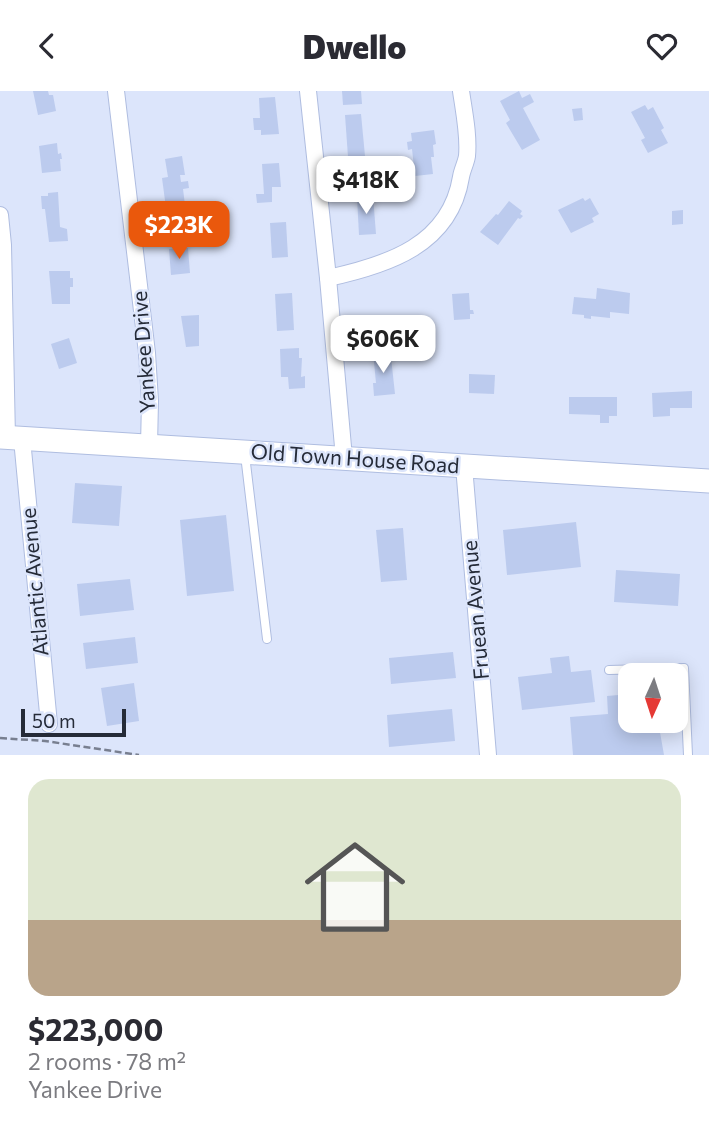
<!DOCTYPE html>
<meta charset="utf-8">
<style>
body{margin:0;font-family:Commissioner,sans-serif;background:#f2f2f3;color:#2b2b33;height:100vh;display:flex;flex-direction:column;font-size:26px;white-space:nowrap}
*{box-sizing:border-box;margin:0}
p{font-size:23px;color:#7c7c81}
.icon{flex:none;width:38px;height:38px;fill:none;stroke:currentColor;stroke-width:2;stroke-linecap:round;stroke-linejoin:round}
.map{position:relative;height:664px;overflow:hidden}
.sheet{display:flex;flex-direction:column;background:#fff;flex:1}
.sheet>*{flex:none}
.needle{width:46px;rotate:183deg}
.controls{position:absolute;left:618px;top:572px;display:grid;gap:14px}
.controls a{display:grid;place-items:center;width:70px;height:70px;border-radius:14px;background:#fff;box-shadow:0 4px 18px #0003;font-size:35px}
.scale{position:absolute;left:21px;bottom:18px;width:105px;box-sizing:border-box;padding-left:7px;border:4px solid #252b38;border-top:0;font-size:19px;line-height:24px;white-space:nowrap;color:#252b38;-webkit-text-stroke:5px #dce5fb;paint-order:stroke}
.price{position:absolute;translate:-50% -60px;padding:0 16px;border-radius:14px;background:#fff;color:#222;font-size:23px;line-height:46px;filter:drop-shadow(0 2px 4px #0008)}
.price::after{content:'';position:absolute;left:50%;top:42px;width:21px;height:16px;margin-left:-10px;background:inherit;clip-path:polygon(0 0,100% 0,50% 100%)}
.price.on{background:#ea580c;color:#fff}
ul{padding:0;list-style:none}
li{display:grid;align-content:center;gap:14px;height:371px;padding:0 28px}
li span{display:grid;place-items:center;height:217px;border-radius:21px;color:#555}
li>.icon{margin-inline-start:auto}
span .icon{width:126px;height:126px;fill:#fffc;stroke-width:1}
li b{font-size:30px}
header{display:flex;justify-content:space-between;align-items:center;height:91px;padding:0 28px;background:#fff;font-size:32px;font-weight:800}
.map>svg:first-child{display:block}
.building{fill:#bccbee}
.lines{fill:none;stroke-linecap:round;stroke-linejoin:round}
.lane-casing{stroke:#afbde0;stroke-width:10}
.street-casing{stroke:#afbde0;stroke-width:18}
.secondary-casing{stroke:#afbde0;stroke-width:25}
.path{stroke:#787f90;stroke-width:2.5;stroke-dasharray:7 3.5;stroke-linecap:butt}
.lane{stroke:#fff;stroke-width:8}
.street{stroke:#fff;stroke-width:16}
.secondary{stroke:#fff;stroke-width:23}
.labels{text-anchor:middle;stroke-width:5;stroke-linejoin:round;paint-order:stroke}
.street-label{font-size:21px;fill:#252b38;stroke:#dce5fb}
</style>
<header><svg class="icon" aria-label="back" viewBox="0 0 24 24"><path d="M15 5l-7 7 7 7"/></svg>Dwello<svg class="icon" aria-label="heart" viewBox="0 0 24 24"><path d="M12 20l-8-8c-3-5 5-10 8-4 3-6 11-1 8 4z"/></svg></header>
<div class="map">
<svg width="709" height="664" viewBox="0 0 709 664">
<rect width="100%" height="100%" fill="#dce5fb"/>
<g class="building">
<path d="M 33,0 L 48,0 L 49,4 L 53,4 L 56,20 L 38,24 Z"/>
<path d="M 342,0 L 361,0 L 362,13 L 343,14 Z"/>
<path d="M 519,0 L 522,7 L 530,3 L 534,11 L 523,17 L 540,49 L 522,59 L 506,32 L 510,29 L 500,10 Z"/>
<path d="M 275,6 L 279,43 L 261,44 L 261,39 L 254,39 L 253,27 L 260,27 L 259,7 Z"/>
<path d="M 645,14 L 648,19 L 653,16 L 664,37 L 661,39 L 668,52 L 648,62 L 641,49 L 645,47 L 631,21 Z"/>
<path d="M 582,17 L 583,29 L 574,30 L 572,18 Z"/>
<path d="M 361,23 L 365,65 L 348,66 L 345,24 Z"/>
<path d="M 434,39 L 436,53 L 433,54 L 434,66 L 431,66 L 433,83 L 415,85 L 412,58 L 408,59 L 407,51 L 412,50 L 411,42 Z"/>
<path d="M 57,52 L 58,63 L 61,62 L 62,68 L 60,68 L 61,80 L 42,82 L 39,55 Z"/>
<path d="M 182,65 L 185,84 L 180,84 L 181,91 L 188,90 L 189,97 L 183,98 L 185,114 L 166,117 L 162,87 L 168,86 L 165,68 Z"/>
<path d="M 279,72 L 281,96 L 272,96 L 272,111 L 257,112 L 256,103 L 264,103 L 262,73 Z"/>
<path d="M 58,101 L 60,136 L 67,138 L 68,150 L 49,151 L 45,118 L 42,118 L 41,105 L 48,105 L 48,102 Z"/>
<path d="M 373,105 L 376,143 L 359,144 L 357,106 Z"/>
<path d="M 583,107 L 585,110 L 590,107 L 599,123 L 592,127 L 594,131 L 571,142 L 558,119 Z"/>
<path d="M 509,110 L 522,120 L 520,123 L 523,125 L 520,128 L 518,127 L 498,154 L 480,141 L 496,123 L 498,124 Z"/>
<path d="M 683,119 L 683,133 L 672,134 L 672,120 Z"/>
<path d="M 286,131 L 288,166 L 272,167 L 270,132 Z"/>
<path d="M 188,157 L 190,182 L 171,184 L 169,158 Z"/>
<path d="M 49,180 L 70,180 L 70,187 L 73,187 L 73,196 L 70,196 L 70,213 L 52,213 Z"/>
<path d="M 597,197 L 630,202 L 629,223 L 610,221 L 610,227 L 591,225 L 591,228 L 584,227 L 584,224 L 572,223 L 574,206 L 596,208 Z"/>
<path d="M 292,202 L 294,239 L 277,240 L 275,203 Z"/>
<path d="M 469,202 L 470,219 L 473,219 L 474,223 L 470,223 L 470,228 L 454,229 L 452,203 Z"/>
<path d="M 199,224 L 199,255 L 186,256 L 181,225 Z"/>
<path d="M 395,237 L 395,251 L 379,252 L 378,238 Z"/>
<path d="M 69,247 L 77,272 L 59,278 L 51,253 Z"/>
<path d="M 299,257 L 299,267 L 302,267 L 301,286 L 305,285 L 305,297 L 289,298 L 288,286 L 281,286 L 280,258 Z"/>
<path d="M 385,260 L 386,266 L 391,266 L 395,303 L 374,305 L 373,292 L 376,292 L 373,261 Z"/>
<path d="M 469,283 L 495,284 L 494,303 L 469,302 Z"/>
<path d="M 692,300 L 692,317 L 670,317 L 670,325 L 653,326 L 652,302 Z"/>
<path d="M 569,306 L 617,306 L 617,325 L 609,325 L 609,332 L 600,332 L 600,324 L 569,323 Z"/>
<path d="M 75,392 L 122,395 L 119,435 L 72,432 Z"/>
<path d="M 226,424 L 234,500 L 187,505 L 180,429 Z"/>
<path d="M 576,431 L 581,476 L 507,484 L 503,439 Z"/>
<path d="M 403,437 L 407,489 L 381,491 L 376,439 Z"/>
<path d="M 616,479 L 680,483 L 678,515 L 614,511 Z"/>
<path d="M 130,488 L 134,519 L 80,525 L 77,493 Z"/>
<path d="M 135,546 L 138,572 L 86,578 L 83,552 Z"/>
<path d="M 453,561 L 456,587 L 391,593 L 389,567 Z"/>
<path d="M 569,565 L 571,581 L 591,579 L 595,611 L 522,619 L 518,586 L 552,582 L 550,567 Z"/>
<path d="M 134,592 L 139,630 L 107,635 L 101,597 Z"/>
<path d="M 630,603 L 630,630 L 658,630 L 664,664 L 573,664 L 570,626 L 608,623 L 607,605 Z"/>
<path d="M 452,618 L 455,650 L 389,656 L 387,624 Z"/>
</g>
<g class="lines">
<g class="lane-casing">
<g id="lane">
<path d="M 245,364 L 267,548"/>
<path d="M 609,579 L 684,577 L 688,664"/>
</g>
</g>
<g class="street-casing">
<g id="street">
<path d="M 116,0 L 147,262 L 150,310 L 149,355"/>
<path d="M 308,0 L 328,187 L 344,367"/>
<path d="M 0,124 L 3,154 L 7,347"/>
<path d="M 328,187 C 388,174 450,154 461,86 C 462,79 466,72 467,65 C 469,44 464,21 461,0"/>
<path d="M 22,348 L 49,633"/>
<path d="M 464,375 L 488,664"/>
</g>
</g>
<g class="secondary-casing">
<path id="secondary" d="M 0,346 L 709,390"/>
</g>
<path class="path" d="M 0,647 L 45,650 L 139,664"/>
<use href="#lane" class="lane"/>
<use href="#street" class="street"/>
<use href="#secondary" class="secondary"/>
</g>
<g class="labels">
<g class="street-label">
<text transform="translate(144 261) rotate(-94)" y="7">Yankee Drive</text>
<text transform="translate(355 368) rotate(4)" y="7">Old Town House Road</text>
<text transform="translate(35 491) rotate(-95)" y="7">Atlantic Avenue</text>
<text transform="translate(476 519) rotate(-95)" y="7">Fruean Avenue</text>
</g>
</g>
</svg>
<div class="controls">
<a><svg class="needle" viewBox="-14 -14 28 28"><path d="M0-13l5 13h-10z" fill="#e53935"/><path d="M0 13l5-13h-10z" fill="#7c7c81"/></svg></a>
</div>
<div class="scale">50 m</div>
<b class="price" style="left:366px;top:125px">$418K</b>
<b class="price on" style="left:179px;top:170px">$223K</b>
<b class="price" style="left:383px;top:284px">$606K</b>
</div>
<section class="sheet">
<ul>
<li><span style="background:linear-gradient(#dfe7d0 65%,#b9a48a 0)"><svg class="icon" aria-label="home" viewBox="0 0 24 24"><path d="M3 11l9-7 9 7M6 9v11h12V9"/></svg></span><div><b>$223,000</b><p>2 rooms · 78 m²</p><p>Yankee Drive</p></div></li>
</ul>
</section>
